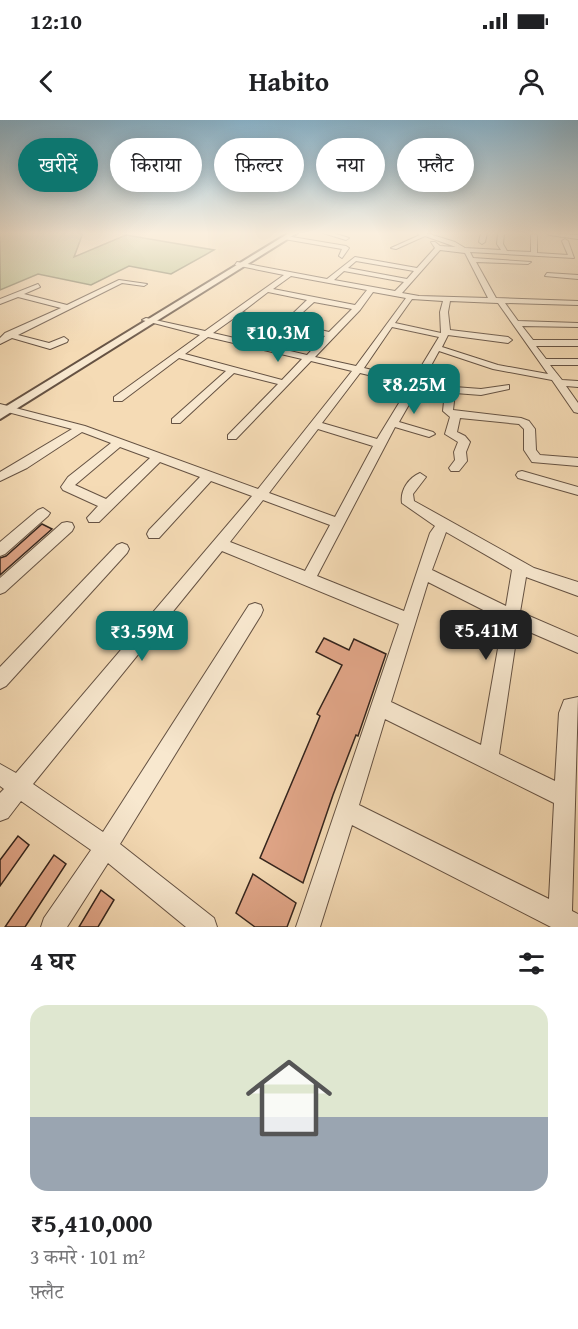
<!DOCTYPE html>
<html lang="hi">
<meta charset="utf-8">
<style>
body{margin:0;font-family:"Gentium Book Plus","Noto Serif Devanagari",serif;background:#f6f6f6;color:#202124;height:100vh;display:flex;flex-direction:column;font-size:22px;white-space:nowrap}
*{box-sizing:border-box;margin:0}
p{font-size:20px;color:#757577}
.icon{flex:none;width:33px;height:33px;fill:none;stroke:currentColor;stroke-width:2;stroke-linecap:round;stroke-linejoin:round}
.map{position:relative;height:807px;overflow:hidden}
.panel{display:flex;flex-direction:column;background:#fff;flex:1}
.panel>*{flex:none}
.hud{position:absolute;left:18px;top:18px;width:543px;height:54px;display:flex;gap:12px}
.price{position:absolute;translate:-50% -51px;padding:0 14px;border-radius:12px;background:#0f766e;color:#fff;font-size:20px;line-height:39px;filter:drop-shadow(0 2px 3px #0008)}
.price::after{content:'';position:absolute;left:50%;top:36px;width:18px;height:14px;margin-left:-9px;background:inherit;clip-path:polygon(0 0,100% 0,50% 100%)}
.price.active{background:#222;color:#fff}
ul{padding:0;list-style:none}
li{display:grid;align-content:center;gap:12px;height:318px;padding:0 30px}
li+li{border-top:2px solid #e0e0e0}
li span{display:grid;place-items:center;height:186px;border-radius:18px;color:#555}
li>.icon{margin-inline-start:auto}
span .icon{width:108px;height:108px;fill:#fffc;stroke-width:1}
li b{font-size:26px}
h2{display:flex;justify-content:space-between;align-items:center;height:72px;padding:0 30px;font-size:26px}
.chip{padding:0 21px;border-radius:27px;background:#fff;box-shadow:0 3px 15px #0003;font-size:21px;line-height:54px}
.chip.active{background:#0f766e;color:#fff}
.status{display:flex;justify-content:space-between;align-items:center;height:42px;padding:0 30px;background:#fff;direction:ltr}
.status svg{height:16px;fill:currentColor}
header{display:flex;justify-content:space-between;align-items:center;height:78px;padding:0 30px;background:#fff;font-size:27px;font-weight:600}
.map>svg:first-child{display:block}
.green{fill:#b8c190;stroke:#767356;stroke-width:1.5}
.building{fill:#e0a587;stroke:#35251d;stroke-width:1.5}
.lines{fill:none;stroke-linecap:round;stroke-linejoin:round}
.minor-casing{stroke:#655243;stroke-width:2}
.tertiary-casing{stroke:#655243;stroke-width:4}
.minor{fill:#f8e8cf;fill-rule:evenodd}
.tertiary{fill:#f8e8cf;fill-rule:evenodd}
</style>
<div class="status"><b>12:10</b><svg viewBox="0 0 49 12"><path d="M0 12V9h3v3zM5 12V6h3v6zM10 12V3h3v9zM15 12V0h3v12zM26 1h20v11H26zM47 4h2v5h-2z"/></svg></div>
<header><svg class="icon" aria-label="back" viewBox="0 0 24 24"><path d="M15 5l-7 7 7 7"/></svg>Habito<svg class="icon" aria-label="person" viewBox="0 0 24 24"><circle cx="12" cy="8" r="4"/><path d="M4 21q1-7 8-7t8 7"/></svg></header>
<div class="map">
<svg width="578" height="807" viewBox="0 0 578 807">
<rect width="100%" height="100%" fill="#f5dbb5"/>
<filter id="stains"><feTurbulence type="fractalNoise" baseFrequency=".00333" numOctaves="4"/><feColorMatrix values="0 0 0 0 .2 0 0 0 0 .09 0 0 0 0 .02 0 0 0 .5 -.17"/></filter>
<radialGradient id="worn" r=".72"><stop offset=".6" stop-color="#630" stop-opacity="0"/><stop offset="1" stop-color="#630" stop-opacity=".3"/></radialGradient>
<path class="green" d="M 0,113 L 83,113 L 74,137 L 126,115 L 214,130 L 171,154 L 129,146 L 91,165 L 38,154 L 0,170 Z"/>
<g class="building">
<path d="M 42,404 L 52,409 L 0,455 L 0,438 L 6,436 Z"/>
<path d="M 324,518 L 349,530 L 354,519 L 386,534 L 358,616 L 356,615 L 333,675 L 303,763 L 260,738 L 320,596 L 317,594 L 342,545 L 316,532 Z"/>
<path d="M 18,716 L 29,725 L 0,766 L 0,740 Z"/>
<path d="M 54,735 L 66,744 L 25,807 L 5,807 Z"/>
<path d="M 253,754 L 296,783 L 287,807 L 255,807 L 236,793 Z"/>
<path d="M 101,770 L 114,780 L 98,807 L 79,807 Z"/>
</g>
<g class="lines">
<g class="minor-casing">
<g id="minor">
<path d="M 323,113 L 333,113 L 349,118 L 346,120 Z"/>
<path d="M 417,113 L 426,113 L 455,122 L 465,128 L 501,130 L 497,124 L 498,113 L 504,113 L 503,124 L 507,131 L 531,132 L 531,115 L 534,113 L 537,115 L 537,133 L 568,135 L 562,121 L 565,119 L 568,121 L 574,138 L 470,132 L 473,138 L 531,142 L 528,144 L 476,142 L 496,178 L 578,181 L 578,185 L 505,183 L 518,201 L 578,203 L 578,207 L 522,206 L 533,220 L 578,220 L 578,226 L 536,226 L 546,239 L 578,239 L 578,245 L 550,245 L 562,260 L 578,261 L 578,267 L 566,266 L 578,283 L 578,293 L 574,292 L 552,260 L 493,249 L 439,231 L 422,262 L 441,266 L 481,269 L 509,265 L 509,269 L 481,275 L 455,273 L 453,290 L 521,298 L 529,301 L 535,309 L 536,330 L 540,335 L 578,338 L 578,346 L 532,342 L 524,330 L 524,309 L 519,304 L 460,298 L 457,312 L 465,316 L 470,322 L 466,332 L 467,341 L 459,351 L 451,351 L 449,348 L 455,340 L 454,332 L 458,322 L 445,314 L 450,297 L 443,291 L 445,272 L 419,267 L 399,302 L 433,312 L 435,314 L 429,317 L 395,307 L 317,456 L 404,491 L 430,413 L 435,406 L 402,383 C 400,371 408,358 420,353 L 426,357 L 413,374 L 414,381 L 534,448 L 578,462 L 578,476 L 526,457 L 520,492 L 578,517 L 578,533 L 518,507 L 499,634 L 555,661 L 559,593 L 564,580 L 578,577 L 572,791 L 578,794 L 578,807 L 551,807 L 352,705 L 320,807 L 296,807 L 399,504 L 222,431 L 33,664 L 103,712 L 249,485 L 255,483 L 261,485 L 263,490 L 261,495 L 120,724 L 214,798 L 217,807 L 186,807 L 108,743 L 67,807 L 41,807 L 44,798 L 91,730 L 21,681 L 8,698 L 0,701 L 0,673 L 4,669 L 0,666 L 0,644 L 16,653 L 252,376 L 211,361 L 159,418 L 149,418 L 147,414 L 149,410 L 200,357 L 160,342 L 99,402 L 89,402 L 87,398 L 98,386 L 63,370 L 61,367 L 68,357 L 111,323 L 82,312 L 27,348 L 0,361 L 0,352 L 72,309 L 0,290 L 0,284 L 85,306 L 258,369 L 352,251 L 311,241 L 236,319 L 228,319 L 228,315 L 278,264 L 234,253 L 180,303 L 172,303 L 172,299 L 226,251 L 179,238 L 122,281 L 114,281 L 114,277 L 200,215 L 142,200 L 146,198 L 205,211 L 284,155 L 235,145 L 237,142 L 327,159 L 355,137 L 417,148 L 435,128 L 431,122 L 435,122 L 440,126 L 456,127 L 425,116 L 396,129 L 391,128 L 420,115 ZM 440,130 L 465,133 L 488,178 L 419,176 L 402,173 ZM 356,141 L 414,151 L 407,159 L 348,148 ZM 344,151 L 404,162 L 395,171 L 334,160 ZM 291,156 L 367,170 L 355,185 L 273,169 ZM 268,172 L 307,180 L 284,202 L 242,192 ZM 373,172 L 406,178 L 356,246 L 315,237 L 360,190 ZM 412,179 L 443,181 L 440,192 L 441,213 L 395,203 ZM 450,181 L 498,183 L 548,254 L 498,245 L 442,227 L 448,215 L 508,223 L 512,220 L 508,217 L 450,210 L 448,192 ZM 314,182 L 352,189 L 329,212 L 291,203 ZM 237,196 L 325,216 L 307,235 L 213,213 ZM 392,207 L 439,217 L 413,260 L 364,248 ZM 208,217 L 302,239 L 282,260 L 185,234 ZM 360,253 L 410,265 L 377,319 L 322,303 ZM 318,309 L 373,326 L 335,397 L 269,373 ZM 120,327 L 150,338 L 106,379 L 75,365 ZM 263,380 L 330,405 L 305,451 L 230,422 ZM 446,412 L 512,450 L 506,486 L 432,450 ZM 428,462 L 503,500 L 481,625 L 391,582 ZM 385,599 L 554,683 L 549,779 L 359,685 Z"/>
<path d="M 481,113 L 487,113 L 485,122 L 482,124 L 479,122 Z"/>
<path d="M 546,113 L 578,115 L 578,119 L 549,115 Z"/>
<path d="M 286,116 L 346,126 L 349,128 L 342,138 L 339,136 L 342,129 L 284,119 Z"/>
<path d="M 547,153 L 578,155 L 578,159 L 545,156 Z"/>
<path d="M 119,160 L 147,164 L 144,166 L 122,163 L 18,215 L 49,223 L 64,217 L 68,220 L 67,222 L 50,229 L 12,218 L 0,224 L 0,218 L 5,213 L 61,188 L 18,177 L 0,184 L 0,179 L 38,164 L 40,167 L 24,174 L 67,185 Z"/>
<path d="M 522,351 L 578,367 L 578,375 L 518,358 L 516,355 L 518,352 Z"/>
<path d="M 43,388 L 50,393 L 48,396 L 5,434 L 0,436 L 0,422 L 38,390 Z"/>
<path d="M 67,402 L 72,403 L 74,407 L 72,411 L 5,472 L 0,474 L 0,458 L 62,403 Z"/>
<path d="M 122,423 L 127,425 L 129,429 L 127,433 L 6,566 L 0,569 L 0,547 L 117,425 Z"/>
</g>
</g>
<g class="tertiary-casing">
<path id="tertiary" d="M 289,113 L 297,113 L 0,299 L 0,290 Z"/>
</g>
<use href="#minor" class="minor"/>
<use href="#tertiary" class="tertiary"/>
</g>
<linearGradient id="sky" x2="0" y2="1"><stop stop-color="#89b7d2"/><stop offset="0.5" stop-color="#faefde"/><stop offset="1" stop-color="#faefde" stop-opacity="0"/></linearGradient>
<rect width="578" height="226" fill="url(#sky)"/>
<rect width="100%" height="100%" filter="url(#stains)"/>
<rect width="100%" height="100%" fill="url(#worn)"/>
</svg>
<b class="price" style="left:278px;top:243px">₹10.3M</b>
<b class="price" style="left:414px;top:295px">₹8.25M</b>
<b class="price active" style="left:486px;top:541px">₹5.41M</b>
<b class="price" style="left:142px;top:542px">₹3.59M</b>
<div class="hud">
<a class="chip active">खरीदें</a>
<a class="chip">किराया</a>
<a class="chip">फ़िल्टर</a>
<a class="chip">नया</a>
<a class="chip">फ़्लैट</a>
</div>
</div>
<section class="panel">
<h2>4 घर<svg class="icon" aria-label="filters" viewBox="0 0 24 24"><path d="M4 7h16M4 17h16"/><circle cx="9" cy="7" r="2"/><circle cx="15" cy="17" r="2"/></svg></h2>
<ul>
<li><span style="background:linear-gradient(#dfe7d0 60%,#9aa5b1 0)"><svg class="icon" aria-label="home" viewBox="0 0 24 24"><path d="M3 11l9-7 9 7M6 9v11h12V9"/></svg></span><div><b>₹5,410,000</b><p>3 कमरे · 101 m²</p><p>फ़्लैट</p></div></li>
</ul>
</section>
